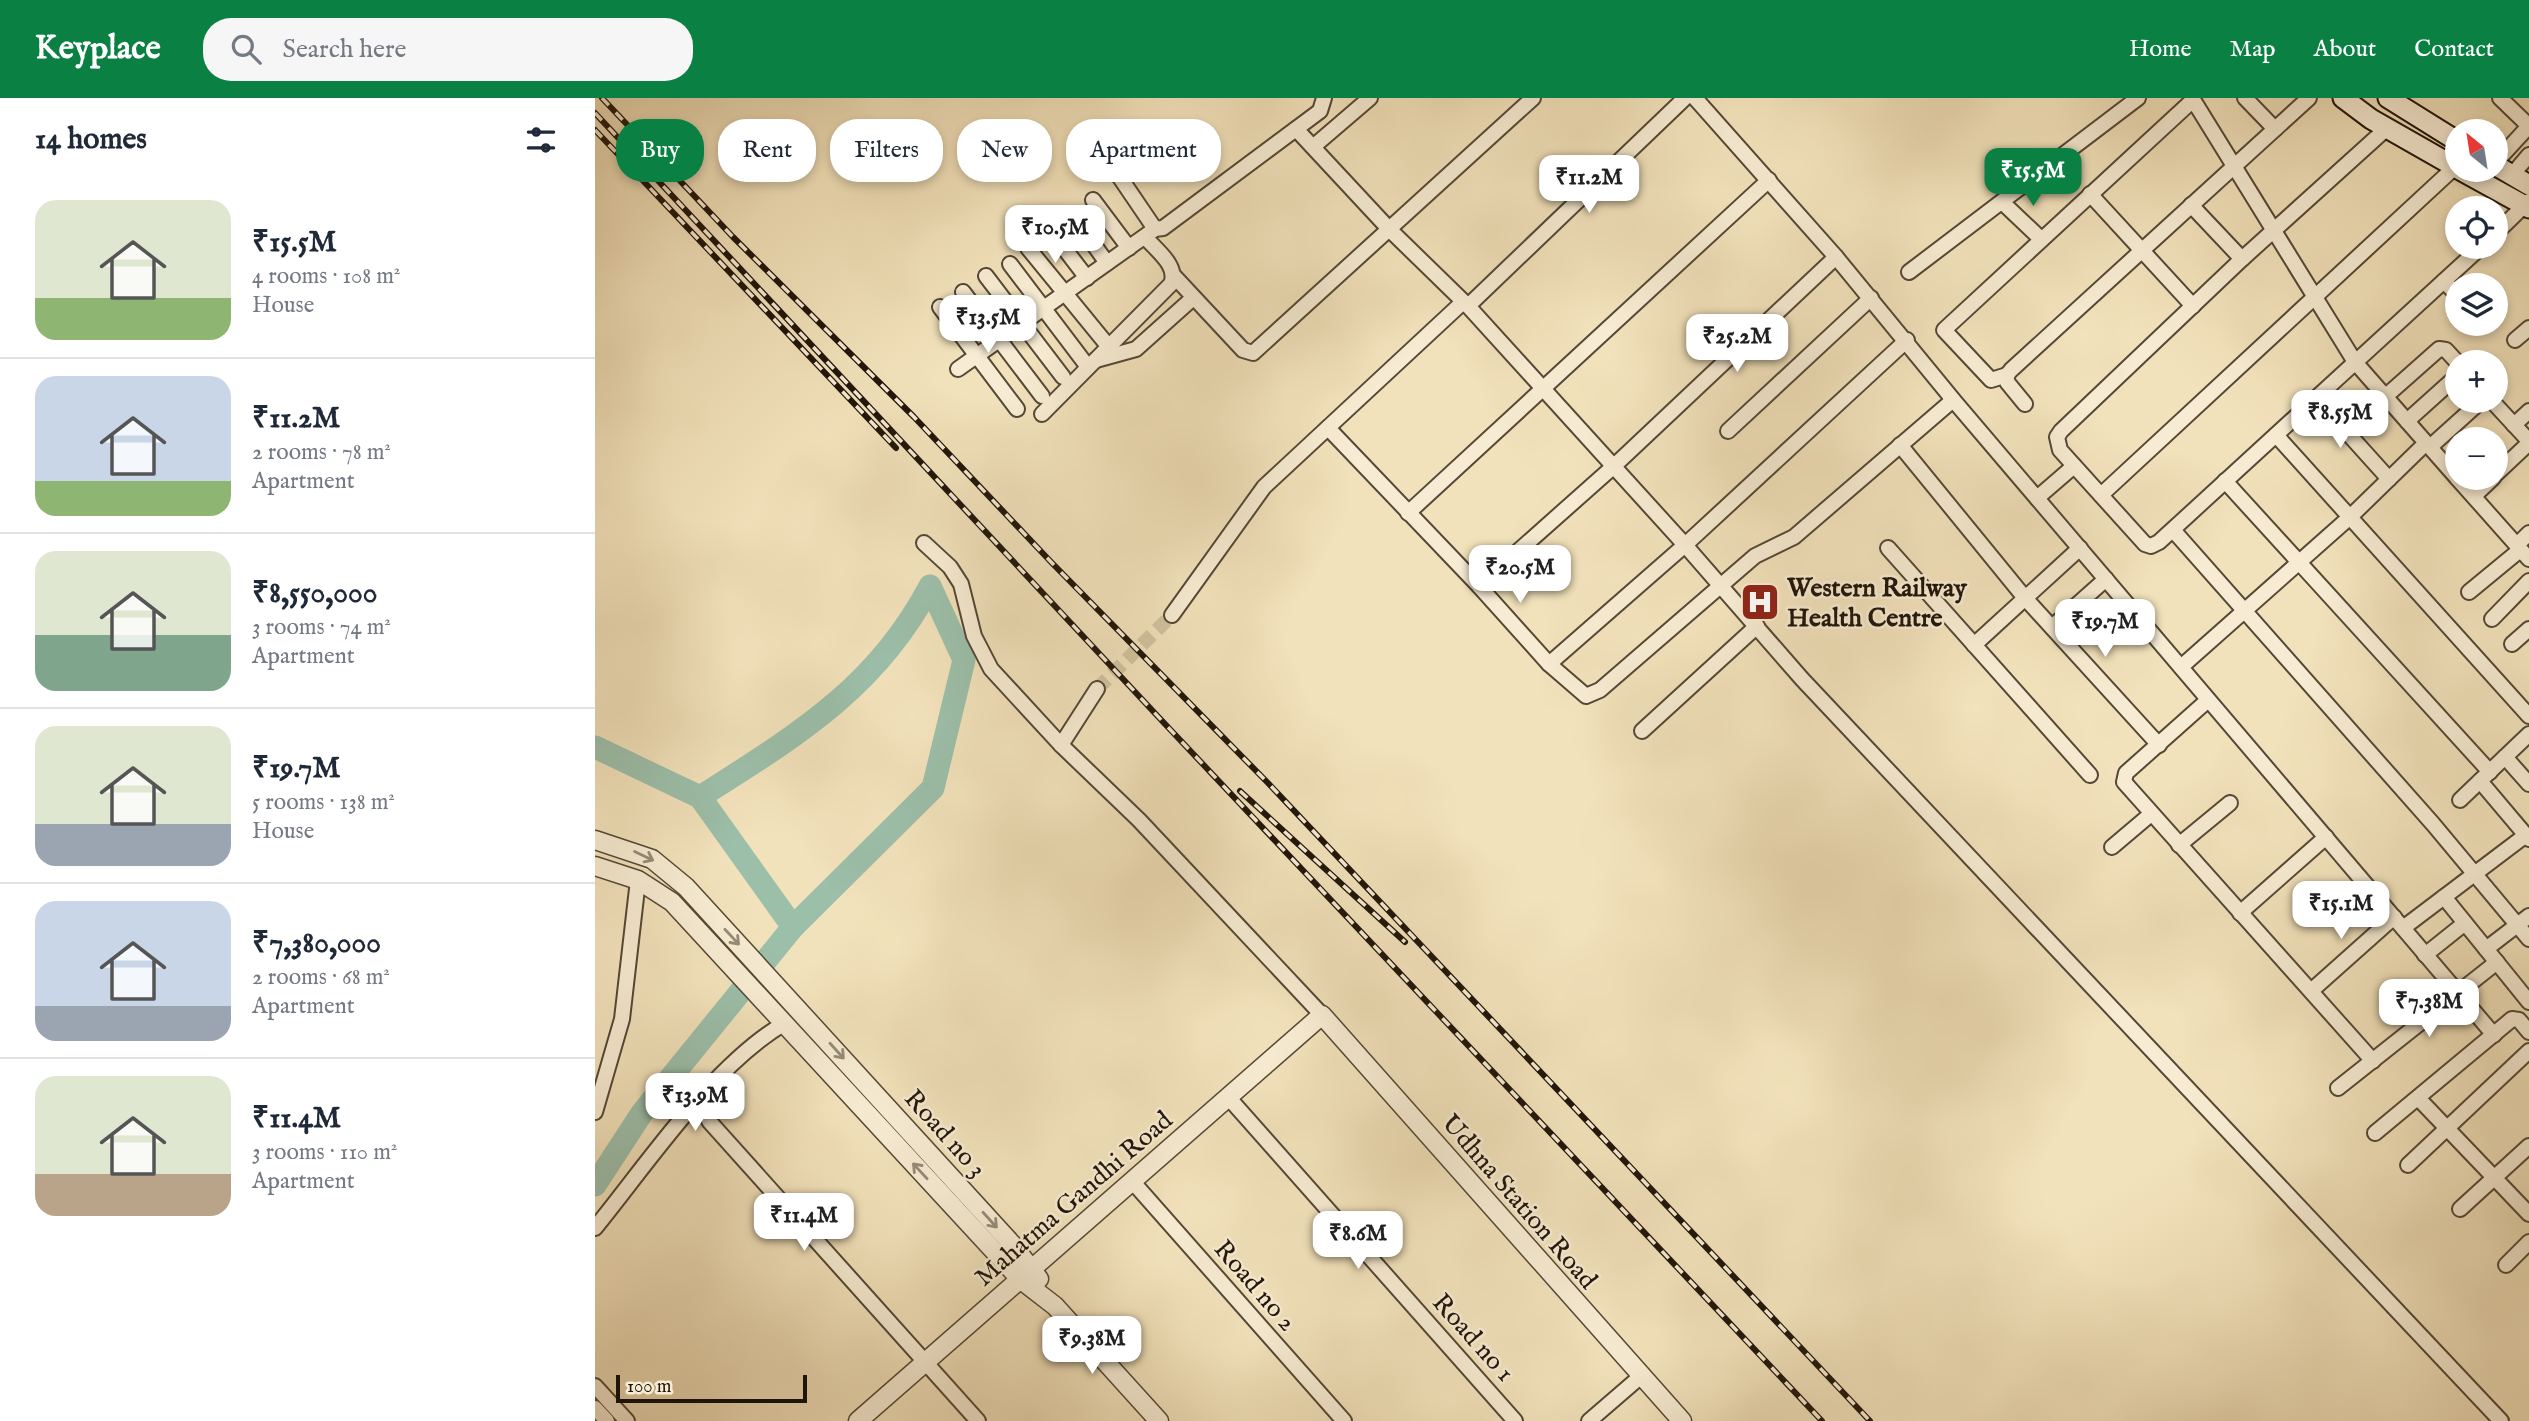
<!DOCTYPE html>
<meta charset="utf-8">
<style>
body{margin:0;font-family:"IM FELL English",serif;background:#f6f6f7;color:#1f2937;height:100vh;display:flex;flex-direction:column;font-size:26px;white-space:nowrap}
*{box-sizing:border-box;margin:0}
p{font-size:23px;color:#747a83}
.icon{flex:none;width:38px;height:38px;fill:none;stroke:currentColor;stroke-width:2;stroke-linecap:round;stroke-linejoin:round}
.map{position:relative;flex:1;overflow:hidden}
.side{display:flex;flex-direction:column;background:#fff;width:595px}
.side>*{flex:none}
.banner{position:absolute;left:21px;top:21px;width:665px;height:63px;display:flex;gap:14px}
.needle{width:46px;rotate:330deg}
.controls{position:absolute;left:1850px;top:21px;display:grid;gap:14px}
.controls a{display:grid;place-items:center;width:63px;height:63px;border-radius:50%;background:#fff;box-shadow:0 4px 10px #0003;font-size:35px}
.scale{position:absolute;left:21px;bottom:18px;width:191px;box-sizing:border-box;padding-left:7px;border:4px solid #20150a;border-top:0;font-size:19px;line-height:24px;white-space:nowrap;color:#20150a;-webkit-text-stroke:5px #f7ecd3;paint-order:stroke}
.price{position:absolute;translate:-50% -60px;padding:0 16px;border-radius:14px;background:#fff;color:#222;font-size:23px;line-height:46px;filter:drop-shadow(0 2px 4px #0008)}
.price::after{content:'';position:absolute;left:50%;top:42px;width:21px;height:16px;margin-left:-10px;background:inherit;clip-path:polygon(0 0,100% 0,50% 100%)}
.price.active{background:#0b8043;color:#fff}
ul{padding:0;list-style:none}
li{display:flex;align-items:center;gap:21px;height:175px;padding:0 35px}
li+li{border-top:2px solid #e0e1e3}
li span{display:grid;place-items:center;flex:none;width:196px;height:140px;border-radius:21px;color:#555}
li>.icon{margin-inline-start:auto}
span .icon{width:84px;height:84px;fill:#fffc;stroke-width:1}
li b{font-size:30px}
h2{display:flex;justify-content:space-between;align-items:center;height:84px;padding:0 35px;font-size:30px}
.pill{padding:0 24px;border-radius:28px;background:#fff;box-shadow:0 4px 10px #0003;font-size:24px;line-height:63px}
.pill.active{background:#0b8043;color:#fff}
header{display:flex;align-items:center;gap:42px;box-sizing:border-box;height:98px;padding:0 35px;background:#0b8043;color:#fff}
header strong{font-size:33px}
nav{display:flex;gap:38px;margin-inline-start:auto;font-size:24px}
.search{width:490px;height:63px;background:#f6f6f7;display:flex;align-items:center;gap:18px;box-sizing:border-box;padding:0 24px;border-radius:28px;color:#747a83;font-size:26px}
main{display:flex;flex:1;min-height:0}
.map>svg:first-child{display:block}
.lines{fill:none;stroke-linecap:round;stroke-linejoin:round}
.river{stroke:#9cbfaa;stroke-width:23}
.minor-tunnel{stroke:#d2c3a0;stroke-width:14;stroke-dasharray:14 7;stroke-linecap:butt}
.minor-casing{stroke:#544836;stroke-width:18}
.tertiary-casing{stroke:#544836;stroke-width:21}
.secondary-casing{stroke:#20150a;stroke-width:23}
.minor{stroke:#f7ecd3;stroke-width:14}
.tertiary{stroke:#f7ecd3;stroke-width:18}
.secondary{stroke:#f7ecd3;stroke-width:19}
.rail-casing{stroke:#20150a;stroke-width:6}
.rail{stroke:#f7ecd3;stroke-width:3.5;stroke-dasharray:10;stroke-linecap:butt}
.oneway{stroke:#968b79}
.labels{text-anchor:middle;stroke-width:5;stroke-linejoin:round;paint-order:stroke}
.poi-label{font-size:26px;font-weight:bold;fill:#20150a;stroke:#f7ecd3;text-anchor:start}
.street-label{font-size:26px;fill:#20150a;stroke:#f7ecd3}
</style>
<header>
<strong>Keyplace</strong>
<div class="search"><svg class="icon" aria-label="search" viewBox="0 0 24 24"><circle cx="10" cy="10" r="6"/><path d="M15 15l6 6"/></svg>Search here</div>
<nav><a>Home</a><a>Map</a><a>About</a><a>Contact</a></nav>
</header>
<main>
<section class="side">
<h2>14 homes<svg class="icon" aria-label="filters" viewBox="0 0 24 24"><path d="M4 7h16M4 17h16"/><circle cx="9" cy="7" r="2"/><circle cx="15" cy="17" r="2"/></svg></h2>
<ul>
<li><span style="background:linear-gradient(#dfe7d0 70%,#8fb573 0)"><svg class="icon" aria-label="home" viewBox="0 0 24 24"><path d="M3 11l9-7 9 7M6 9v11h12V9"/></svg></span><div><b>₹15.5M</b><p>4 rooms · 108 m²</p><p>House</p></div></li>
<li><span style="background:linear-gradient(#c9d6e8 75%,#8fb573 0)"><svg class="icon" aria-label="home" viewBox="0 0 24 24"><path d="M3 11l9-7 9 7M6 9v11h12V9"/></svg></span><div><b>₹11.2M</b><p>2 rooms · 78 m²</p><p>Apartment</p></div></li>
<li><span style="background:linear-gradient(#dfe7d0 60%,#7fa58c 0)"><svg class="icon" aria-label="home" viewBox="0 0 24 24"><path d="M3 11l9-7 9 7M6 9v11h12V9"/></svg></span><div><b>₹8,550,000</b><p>3 rooms · 74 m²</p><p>Apartment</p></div></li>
<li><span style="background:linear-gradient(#dfe7d0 70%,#9aa5b1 0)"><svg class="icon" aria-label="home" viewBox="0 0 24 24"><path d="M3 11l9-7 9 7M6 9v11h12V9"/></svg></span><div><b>₹19.7M</b><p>5 rooms · 138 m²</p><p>House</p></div></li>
<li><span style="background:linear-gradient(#c9d6e8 75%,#9aa5b1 0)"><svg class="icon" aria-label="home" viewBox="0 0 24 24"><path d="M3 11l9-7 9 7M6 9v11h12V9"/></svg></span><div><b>₹7,380,000</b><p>2 rooms · 68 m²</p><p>Apartment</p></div></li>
<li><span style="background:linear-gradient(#dfe7d0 70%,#b9a48a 0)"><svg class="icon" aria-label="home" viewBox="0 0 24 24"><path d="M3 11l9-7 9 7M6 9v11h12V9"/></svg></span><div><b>₹11.4M</b><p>3 rooms · 110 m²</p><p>Apartment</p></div></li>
</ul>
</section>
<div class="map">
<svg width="1934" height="1323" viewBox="0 0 1934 1323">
<rect width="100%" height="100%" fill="#f2e2bb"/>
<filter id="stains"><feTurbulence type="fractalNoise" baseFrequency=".00286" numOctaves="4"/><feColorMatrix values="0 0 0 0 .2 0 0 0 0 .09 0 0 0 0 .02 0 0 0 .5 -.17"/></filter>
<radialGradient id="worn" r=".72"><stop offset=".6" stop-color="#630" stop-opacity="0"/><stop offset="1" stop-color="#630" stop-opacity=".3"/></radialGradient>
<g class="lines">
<g class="river">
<path d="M 0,649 L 105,699 C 199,639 281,591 335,488 L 369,562 L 338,690 L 198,829 L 47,1015 L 0,1087"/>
<path d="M 105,699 L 198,829"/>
</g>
<path class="minor-tunnel" d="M 502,591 L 577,517"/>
<g class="minor-casing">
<g id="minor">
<path d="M 1100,0 L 1241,159 L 1360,304 L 1899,937"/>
<path d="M 1597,0 L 1760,264 L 1862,380"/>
<path d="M 1650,0 L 1680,31"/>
<path d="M 1792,30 L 1647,161 L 1466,333 L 1462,339 L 1465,352 L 1550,446 L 1556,448 L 1564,444 L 1886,149"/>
<path d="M 701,31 L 795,132 L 873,208 L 1090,447 L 1207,581 L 1906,1323"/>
<path d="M 719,48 L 775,0"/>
<path d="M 1900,65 L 1934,28 L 1905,0"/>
<path d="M 506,68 L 524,78 L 560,131"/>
<path d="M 1917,77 L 1934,57"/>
<path d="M 1495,96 L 1598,208"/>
<path d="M 498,102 L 534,150"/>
<path d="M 1407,104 L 1446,141"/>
<path d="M 1596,107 L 1647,161"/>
<path d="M 479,119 L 512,165"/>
<path d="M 456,133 L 492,180"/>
<path d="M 1900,136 L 1934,103"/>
<path d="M 433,150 L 514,249"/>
<path d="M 415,166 L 493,269"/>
<path d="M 1314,174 L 1543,0"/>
<path d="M 391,178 L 468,279"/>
<path d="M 579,178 L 648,252 L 658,255 L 938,0"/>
<path d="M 1849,183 L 1862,197"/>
<path d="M 368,194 L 447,298"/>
<path d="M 873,208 L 1090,0"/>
<path d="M 345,209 L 422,311"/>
<path d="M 1888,226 L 1889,226"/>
<path d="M 1920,242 L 1934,230"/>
<path d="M 501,262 L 541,251 L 598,200"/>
<path d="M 363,271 L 560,131 L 568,130 L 725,13 L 729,0"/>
<path d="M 1412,277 L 1396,282 L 1349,232 L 1598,2"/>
<path d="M 1791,298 L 1844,251 L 1851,252 L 1862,264"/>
<path d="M 1721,300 L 1794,381"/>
<path d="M 1897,303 L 1934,343"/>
<path d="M 1430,306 L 1412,284 L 1412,277 L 1416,272 L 1714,0"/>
<path d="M 447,316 L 576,186 C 584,168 561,152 550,139"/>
<path d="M 1812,323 L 1862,278"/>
<path d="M 1919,327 L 1934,313"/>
<path d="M 733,330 L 884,488 L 954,566 L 991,598 L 1005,592 L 1160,458 L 1199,439 L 1358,302"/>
<path d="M 1133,333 L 1276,200"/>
<path d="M 1681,337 L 1934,618"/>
<path d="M 1305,347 L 1430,500 L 1564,647"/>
<path d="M 1835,349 L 1886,303"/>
<path d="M 1900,377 L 1934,345"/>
<path d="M 1862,380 L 1934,461"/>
<path d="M 1630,383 L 1895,674"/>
<path d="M 1506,397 L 1860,69"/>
<path d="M 1879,398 L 1898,380"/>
<path d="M 1442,400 L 1479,368"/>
<path d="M 813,415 L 1174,82"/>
<path d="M 1578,432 L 1838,726 L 1934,841"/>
<path d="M 329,445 L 355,469 L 366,486 L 379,538 L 396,571 L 466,647 L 544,722 L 727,917"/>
<path d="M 1922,447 L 1934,435"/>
<path d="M 1293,450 L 1495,677"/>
<path d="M 884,488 L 1019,368 L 1241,159"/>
<path d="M 1874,494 L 1925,452"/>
<path d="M 577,517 L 669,389 L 868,204"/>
<path d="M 1897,521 L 1934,483"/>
<path d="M 1457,529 L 1511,481"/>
<path d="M 1917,546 L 1934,531"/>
<path d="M 1379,547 L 1485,450"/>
<path d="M 954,566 L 1090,447 L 1312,242"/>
<path d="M 1586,569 L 1755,419 L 1831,345"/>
<path d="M 1613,602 L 1531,675 L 1529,684 L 1778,963"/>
<path d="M 1047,633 L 1162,528"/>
<path d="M 466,647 L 502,591"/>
<path d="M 1910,659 L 1934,686"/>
<path d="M 1885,683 L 1934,741"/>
<path d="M 1865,702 L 1934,636"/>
<path d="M 1584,747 L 1635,705"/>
<path d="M 1517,749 L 1556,716"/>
<path d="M 1849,799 L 1934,904"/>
<path d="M 1645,815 L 1731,739"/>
<path d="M 1808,830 L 1931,737"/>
<path d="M 1891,851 L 1934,818"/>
<path d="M 1830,857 L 1870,825"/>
<path d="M 1716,893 L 1799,819"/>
<path d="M 1743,990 L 1902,864"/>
<path d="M 633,999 L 920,1323"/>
<path d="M 1823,1000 L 1934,1116"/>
<path d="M 0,1014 L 27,921 L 43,782"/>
<path d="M 114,1023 L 383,1323"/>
<path d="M 1780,1035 L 1917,921 L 1924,922 L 1934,934"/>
<path d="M 1813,1067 L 1934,953"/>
<path d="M 537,1083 L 749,1323"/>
<path d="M 1865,1111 L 1934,1048"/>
<path d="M 0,1130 C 53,1065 118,967 190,925"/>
<path d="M 1911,1167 L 1934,1144"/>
<path d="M 0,1288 L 32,1323"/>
<path d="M 0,1310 L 12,1323"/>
<path d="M 994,1323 L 1045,1279"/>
</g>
</g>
<g class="tertiary-casing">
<g id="tertiary">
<path d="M 0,742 L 57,761 L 91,789 L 416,1145 L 444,1181"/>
<path d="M 0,768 L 43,782 L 77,804 L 425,1181 L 460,1208 L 564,1323"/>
<path d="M 263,1323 L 727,917 L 1087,1323"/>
</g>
</g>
<g class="secondary-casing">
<g id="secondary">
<path d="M 1748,0 L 1776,21 L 1862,70"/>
<path d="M 1793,0 L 1862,43"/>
<path d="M 1900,67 L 1934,87"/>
<path d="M 1865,72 L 1934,110"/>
</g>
</g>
<use href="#minor" class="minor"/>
<use href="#tertiary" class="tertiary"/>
<use href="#secondary" class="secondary"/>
<g class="rail-casing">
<g id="rail">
<path d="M 7,0 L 138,139 L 319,319 L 457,465 L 673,685 L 1275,1323"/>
<path d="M 0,15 L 570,626 L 1227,1323"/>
<path d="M 0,32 L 301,350"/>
<path d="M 645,693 L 810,844"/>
</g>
</g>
<use href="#rail" class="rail"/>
</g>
<defs><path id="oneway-shaft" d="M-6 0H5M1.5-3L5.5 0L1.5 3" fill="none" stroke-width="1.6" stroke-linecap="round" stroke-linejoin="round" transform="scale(1.75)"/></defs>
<g class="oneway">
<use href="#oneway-shaft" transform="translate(49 758) rotate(26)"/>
<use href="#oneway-shaft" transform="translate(137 839) rotate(47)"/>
<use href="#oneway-shaft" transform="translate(242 953) rotate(48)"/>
<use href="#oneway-shaft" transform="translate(325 1073) rotate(-133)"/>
<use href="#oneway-shaft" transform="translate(395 1122) rotate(48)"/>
</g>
<defs>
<g id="hospital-square" transform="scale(2.0125)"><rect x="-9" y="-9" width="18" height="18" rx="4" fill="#8f2418" stroke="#f7ecd3"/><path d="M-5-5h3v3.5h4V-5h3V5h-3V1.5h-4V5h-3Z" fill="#fff"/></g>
</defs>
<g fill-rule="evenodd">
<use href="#hospital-square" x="1165" y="504"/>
</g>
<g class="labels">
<g class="poi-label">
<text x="1192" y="498">Western Railway<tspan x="1192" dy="30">Health Centre</tspan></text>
</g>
<g class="street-label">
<text transform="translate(351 1035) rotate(48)" y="9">Road no 3</text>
<text transform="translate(478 1100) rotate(-41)" y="9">Mahatma Gandhi Road</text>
<text transform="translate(925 1103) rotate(49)" y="9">Udhna Station Road</text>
<text transform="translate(661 1187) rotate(49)" y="9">Road no 2</text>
<text transform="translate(879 1239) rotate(48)" y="9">Road no 1</text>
</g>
</g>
<rect width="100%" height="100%" filter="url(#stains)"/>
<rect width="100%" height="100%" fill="url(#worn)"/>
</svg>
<div class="controls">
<a><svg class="needle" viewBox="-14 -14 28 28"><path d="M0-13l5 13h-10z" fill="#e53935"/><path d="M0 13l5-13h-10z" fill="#747a83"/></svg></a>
<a><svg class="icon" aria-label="locate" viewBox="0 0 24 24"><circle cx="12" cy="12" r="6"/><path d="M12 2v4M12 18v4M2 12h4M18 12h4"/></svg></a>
<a><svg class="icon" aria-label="layers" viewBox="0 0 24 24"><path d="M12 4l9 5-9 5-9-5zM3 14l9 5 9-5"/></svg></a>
<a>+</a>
<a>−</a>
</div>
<div class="scale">100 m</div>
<b class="price active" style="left:1438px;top:110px">₹15.5M</b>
<b class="price" style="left:994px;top:117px">₹11.2M</b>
<b class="price" style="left:460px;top:167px">₹10.5M</b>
<b class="price" style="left:393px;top:257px">₹13.5M</b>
<b class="price" style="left:1142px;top:276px">₹25.2M</b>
<b class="price" style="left:1745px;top:352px">₹8.55M</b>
<b class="price" style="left:925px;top:507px">₹20.5M</b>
<b class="price" style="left:1510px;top:561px">₹19.7M</b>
<b class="price" style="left:1746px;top:843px">₹15.1M</b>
<b class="price" style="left:1834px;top:941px">₹7.38M</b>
<b class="price" style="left:100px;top:1035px">₹13.9M</b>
<b class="price" style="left:209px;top:1155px">₹11.4M</b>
<b class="price" style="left:763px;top:1173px">₹8.6M</b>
<b class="price" style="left:497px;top:1278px">₹9.38M</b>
<div class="banner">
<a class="pill active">Buy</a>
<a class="pill">Rent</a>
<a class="pill">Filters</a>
<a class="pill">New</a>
<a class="pill">Apartment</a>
</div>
</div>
</main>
